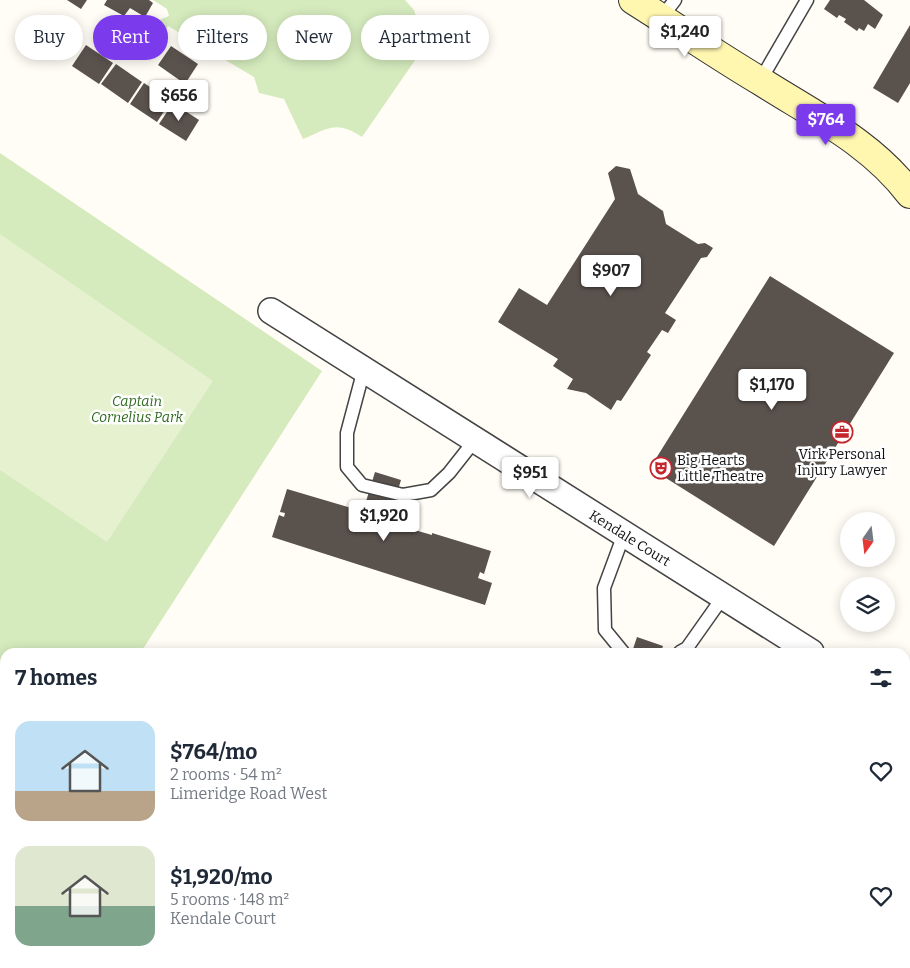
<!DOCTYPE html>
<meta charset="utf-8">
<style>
body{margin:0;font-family:Bitter,serif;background:#f6f6f7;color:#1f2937;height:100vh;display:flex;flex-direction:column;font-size:19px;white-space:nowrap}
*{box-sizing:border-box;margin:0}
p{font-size:16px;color:#747a83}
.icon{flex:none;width:28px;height:28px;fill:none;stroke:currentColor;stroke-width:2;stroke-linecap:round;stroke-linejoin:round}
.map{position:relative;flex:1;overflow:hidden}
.panel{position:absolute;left:0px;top:648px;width:910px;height:321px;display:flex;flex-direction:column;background:#fff;border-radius:15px 15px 0 0;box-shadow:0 2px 12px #0003}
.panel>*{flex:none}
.guide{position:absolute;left:15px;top:15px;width:500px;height:45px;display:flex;gap:10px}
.needle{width:32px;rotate:194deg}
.buttons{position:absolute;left:840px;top:512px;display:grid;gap:10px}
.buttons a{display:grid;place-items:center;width:55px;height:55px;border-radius:50%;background:#fff;box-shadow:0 2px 12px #0003;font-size:25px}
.price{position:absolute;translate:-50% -42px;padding:0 11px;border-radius:5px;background:#fff;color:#222;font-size:16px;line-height:32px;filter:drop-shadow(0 1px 2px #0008)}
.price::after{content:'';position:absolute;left:50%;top:30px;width:15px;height:11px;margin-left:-8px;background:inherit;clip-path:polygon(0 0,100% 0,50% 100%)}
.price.current{background:#7c3aed;color:#fff}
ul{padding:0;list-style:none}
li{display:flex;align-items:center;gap:15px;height:125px;padding:0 15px}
li span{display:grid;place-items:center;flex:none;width:140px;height:100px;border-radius:15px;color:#555}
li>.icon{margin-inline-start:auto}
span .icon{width:60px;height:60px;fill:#fffc;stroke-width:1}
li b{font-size:21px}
h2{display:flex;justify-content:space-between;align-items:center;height:60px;padding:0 15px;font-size:21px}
.chip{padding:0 18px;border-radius:22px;background:#fff;box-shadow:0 2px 12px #0003;font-size:18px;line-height:45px}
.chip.current{background:#7c3aed;color:#fff}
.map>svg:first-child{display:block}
.green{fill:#d5ebbd}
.pitch{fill:#e6f2cf}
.building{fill:#5a524d}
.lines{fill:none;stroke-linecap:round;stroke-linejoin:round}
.lane-casing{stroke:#444;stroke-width:15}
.street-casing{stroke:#444;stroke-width:28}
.secondary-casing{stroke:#333;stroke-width:30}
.lane{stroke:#fff;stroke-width:12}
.street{stroke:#fff;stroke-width:25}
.secondary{stroke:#fff6b0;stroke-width:28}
.labels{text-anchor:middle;stroke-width:5;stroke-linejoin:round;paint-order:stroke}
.park-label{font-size:14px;font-style:italic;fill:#2f6b1f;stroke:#fff}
.poi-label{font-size:14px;fill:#111;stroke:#fff}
.street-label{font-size:14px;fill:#111;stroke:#fff}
</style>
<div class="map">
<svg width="910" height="968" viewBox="0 0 910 968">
<rect width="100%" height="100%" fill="#fffdf5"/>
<g class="green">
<path d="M 153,0 L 405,0 L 414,10 L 421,31 L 420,53 L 362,137 C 336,120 329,128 303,139 L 284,99 L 259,93 L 254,77 L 168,26 L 165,31 L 152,23 L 169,16 L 167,9 Z"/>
<path d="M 0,153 L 322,371 L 141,652 L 5,652 L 5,864 L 0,872 Z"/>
</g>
<path class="pitch" d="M 0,234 L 213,381 L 107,542 L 0,470 Z"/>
<g class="building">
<path d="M 67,0 L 87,0 L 81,9 Z"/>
<path d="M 107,0 L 149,0 L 153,3 L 145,17 L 130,8 L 124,16 L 104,5 Z"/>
<path d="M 830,0 L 864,0 L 883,15 L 875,29 L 868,24 L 864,31 L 859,28 L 857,31 L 844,22 L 846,19 L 839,15 L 837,18 L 824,9 Z"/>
<path d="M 910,25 L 910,83 L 898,103 L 873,88 Z"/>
<path d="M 86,45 L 113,63 L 99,84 L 72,66 Z"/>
<path d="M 171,46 L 198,64 L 185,84 L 158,65 Z"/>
<path d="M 116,64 L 142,82 L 128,103 L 101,84 Z"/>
<path d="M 144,83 L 171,101 L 157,122 L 130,104 Z"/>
<path d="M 173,103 L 199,120 L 186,141 L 159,124 Z"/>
<path d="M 616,166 L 630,169 L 638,194 L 663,211 L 666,224 L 698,244 L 705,243 L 713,248 L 707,257 L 701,258 L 665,313 L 676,320 L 668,333 L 662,330 L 647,352 L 651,355 L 621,401 L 617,400 L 611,410 L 586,393 L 567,389 L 573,379 L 553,366 L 558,359 L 498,322 L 519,288 L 547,305 L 615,199 L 608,173 Z"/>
<path d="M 770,276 L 894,353 L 774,546 L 650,468 Z"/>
<path d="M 375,472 L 401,480 L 390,516 L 385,514 L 383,521 L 432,535 L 432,533 L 491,551 L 484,574 L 480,572 L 478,578 L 492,583 L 485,605 L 272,537 L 279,515 L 284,517 L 285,513 L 280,512 L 287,489 L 358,510 L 357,512 L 367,515 L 368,510 L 364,508 Z"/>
<path d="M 637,637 L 663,646 L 661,652 L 632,652 Z"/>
<path d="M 6,964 L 44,964 L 42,968 L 3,968 Z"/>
<path d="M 201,964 L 227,964 L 224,968 L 208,968 Z"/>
<path d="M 428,964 L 489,964 L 497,968 L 436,968 Z"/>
</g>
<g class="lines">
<g class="lane-casing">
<g id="lane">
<path d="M 661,18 L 675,0"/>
<path d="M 760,81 L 807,0"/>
<path d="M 364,369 L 347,433 L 347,467 L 362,485 L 403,495 L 431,490 L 449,473 L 475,440"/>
<path d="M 623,652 L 605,630 L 604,588 L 624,534"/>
<path d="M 680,652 L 687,648 L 723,597"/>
<path d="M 905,748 L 910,722"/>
<path d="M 905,761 L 910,782"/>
</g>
</g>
<g class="street-casing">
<g id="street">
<path d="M 271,311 L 811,652"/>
<path d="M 905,705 L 910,706"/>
</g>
</g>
<g class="secondary-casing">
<path id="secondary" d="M 633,0 C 676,27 718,56 762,82 C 814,115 872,143 910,194"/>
</g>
<use href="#lane" class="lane"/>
<use href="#street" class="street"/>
<use href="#secondary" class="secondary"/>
</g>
<defs>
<g id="office-ring" transform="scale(1.125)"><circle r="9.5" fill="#fff" stroke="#c4262e" stroke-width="1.5"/><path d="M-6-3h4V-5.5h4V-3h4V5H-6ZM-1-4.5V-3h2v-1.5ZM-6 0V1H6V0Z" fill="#c4262e"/></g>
<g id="theatre-ring" transform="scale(1.125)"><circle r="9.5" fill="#fff" stroke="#c4262e" stroke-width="1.5"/><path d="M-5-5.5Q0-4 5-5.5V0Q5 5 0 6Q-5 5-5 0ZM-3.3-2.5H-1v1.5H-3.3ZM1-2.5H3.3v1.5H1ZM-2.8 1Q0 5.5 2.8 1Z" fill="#c4262e"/></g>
</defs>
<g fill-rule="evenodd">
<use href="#office-ring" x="842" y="432"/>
<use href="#theatre-ring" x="661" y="468"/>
</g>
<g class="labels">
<g class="park-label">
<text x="137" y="406">Captain<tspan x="137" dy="16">Cornelius Park</tspan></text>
</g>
<g class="poi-label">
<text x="842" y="459">Virk Personal<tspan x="842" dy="16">Injury Lawyer</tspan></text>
<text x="677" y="465" text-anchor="start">Big Hearts<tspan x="677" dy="16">Little Theatre</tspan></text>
</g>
<g class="street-label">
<text transform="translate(630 538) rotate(32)" y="5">Kendale Court</text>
</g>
</g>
</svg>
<div class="buttons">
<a><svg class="needle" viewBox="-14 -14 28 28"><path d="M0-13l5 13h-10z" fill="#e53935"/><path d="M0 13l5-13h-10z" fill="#747a83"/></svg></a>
<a><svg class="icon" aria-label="layers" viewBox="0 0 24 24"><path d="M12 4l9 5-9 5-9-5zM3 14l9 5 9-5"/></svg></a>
</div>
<b class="price" style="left:685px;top:58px">$1,240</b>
<b class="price" style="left:179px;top:122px">$656</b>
<b class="price current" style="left:826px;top:146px">$764</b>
<b class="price" style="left:611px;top:297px">$907</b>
<b class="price" style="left:772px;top:411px">$1,170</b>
<b class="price" style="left:530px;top:499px">$951</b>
<b class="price" style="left:384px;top:542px">$1,920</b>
<div class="guide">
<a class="chip">Buy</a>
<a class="chip current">Rent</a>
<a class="chip">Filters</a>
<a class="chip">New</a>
<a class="chip">Apartment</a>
</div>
<section class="panel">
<h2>7 homes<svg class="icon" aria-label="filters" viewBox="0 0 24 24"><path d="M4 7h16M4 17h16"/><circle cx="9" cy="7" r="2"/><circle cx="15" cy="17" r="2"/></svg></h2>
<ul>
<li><span style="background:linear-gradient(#bfe0f5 70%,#b9a48a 0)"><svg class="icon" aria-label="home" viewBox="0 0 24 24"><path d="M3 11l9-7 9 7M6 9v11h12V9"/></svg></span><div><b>$764/mo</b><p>2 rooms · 54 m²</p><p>Limeridge Road West</p></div><svg class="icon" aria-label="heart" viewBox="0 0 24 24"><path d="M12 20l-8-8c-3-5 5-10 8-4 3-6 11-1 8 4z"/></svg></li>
<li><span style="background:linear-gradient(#dfe7d0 60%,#7fa58c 0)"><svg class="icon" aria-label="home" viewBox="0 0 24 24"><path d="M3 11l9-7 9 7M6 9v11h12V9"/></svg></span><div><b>$1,920/mo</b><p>5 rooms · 148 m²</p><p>Kendale Court</p></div><svg class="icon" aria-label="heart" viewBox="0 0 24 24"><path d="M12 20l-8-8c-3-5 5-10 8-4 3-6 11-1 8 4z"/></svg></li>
</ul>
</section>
</div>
